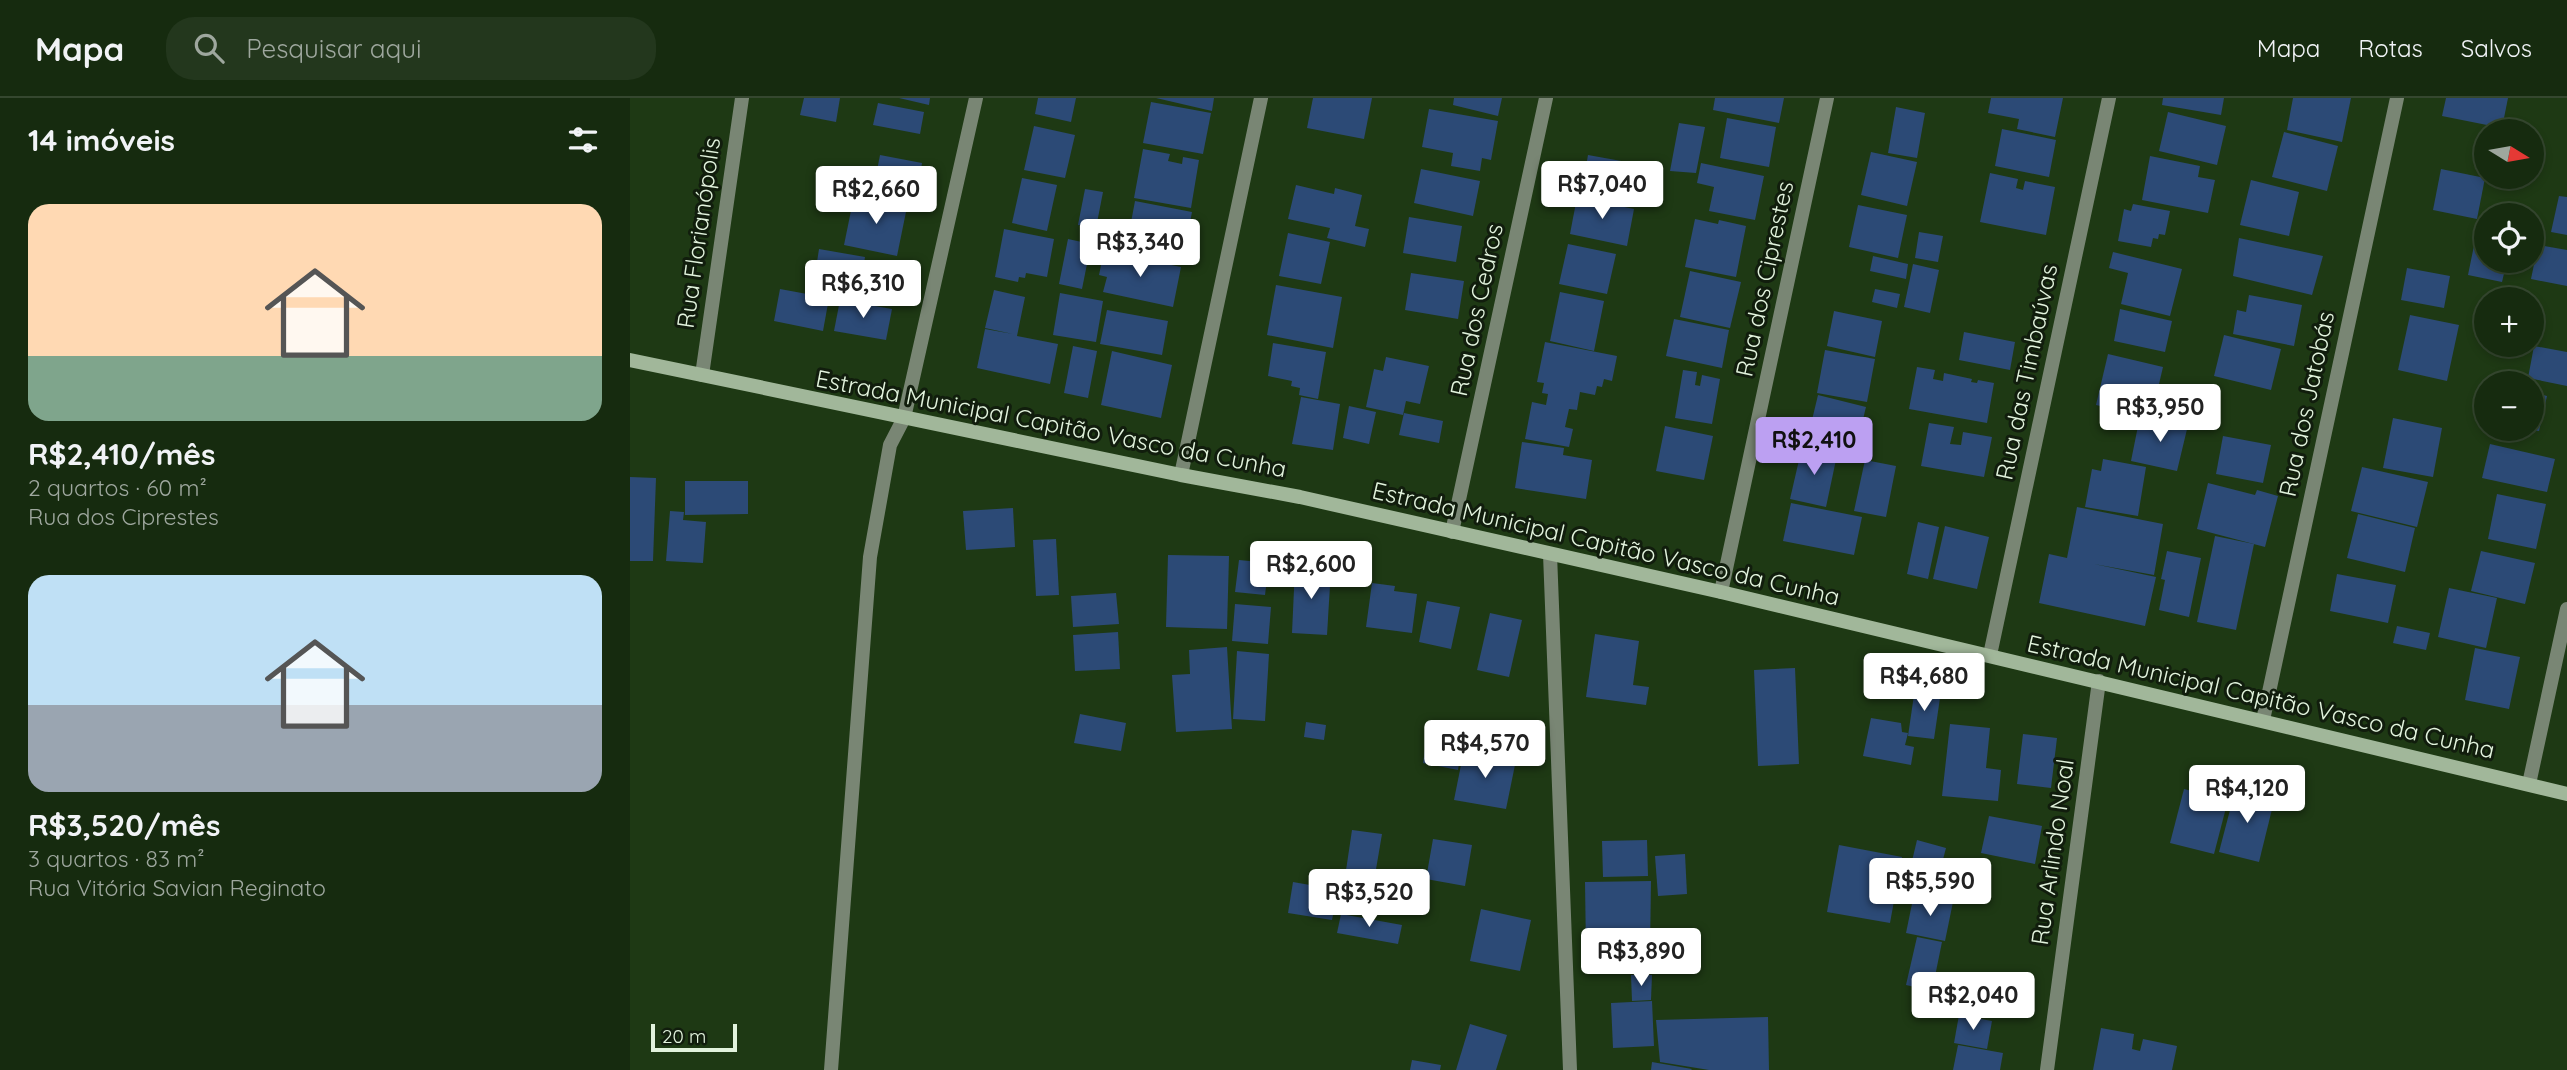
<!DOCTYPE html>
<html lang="pt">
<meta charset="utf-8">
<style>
body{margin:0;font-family:Quicksand,sans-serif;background:#23371d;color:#f1f3f6;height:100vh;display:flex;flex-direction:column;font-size:26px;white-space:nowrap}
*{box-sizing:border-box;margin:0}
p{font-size:23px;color:#9ea79e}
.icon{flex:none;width:38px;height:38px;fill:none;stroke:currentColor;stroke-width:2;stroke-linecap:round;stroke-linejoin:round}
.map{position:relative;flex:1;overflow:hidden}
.side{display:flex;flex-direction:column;background:#162b0f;width:630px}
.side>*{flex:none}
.needle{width:46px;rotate:101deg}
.buttons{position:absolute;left:1844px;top:21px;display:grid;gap:14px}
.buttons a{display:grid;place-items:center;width:70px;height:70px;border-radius:50%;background:#162b0f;box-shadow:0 4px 10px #0003,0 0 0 2px #35472f;font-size:35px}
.scale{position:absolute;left:21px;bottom:18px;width:86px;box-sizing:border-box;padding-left:7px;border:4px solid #e2f3dd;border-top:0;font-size:19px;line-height:24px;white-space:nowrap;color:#e2f3dd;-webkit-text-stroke:5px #111d0d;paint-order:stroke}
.price{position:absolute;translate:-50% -60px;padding:0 16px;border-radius:7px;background:#fff;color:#222;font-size:23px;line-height:46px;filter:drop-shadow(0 2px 4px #0008)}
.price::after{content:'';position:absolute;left:50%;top:42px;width:21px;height:16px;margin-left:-10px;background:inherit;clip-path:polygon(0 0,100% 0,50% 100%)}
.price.selected{background:#bca0f2;color:#111}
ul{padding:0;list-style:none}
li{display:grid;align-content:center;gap:14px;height:371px;padding:0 28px}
li span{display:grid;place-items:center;height:217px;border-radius:21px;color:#555}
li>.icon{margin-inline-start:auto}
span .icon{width:126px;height:126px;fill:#fffc;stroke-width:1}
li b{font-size:30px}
h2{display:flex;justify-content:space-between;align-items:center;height:84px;padding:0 28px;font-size:30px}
header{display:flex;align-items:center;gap:42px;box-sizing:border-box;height:98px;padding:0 35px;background:#162b0f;border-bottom:2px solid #35472f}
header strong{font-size:33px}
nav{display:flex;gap:38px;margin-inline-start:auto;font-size:24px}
.search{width:490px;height:63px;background:#23371d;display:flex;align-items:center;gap:18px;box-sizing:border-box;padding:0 24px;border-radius:28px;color:#9ea79e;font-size:26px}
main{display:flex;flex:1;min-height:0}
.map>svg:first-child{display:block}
.building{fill:#2c4a76}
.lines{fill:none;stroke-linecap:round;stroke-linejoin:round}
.service{stroke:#798674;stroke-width:14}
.minor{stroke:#798674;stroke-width:14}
.tertiary{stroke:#798674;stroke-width:14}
.secondary{stroke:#a1b79a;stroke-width:14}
.labels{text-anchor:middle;stroke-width:6;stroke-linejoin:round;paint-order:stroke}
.street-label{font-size:24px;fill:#e2f3dd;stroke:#111d0d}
</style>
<header>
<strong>Mapa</strong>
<div class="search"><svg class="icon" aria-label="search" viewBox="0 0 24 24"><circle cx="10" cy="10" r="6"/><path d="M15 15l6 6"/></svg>Pesquisar aqui</div>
<nav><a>Mapa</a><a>Rotas</a><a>Salvos</a></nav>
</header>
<main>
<section class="side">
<h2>14 imóveis<svg class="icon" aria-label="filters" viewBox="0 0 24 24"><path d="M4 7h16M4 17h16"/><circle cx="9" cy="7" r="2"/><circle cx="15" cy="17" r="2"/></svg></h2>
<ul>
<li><span style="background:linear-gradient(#ffd9b3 70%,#7fa58c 0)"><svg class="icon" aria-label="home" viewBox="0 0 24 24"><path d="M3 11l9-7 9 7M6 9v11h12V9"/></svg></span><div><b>R$2,410/mês</b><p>2 quartos · 60 m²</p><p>Rua dos Ciprestes</p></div></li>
<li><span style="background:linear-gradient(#bfe0f5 60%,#9aa5b1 0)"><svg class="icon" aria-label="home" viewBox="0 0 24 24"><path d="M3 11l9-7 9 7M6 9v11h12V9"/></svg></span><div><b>R$3,520/mês</b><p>3 quartos · 83 m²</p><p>Rua Vitória Savian Reginato</p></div></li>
</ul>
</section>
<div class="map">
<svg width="1937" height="972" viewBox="0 0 1937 972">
<rect width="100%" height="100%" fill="#1e3914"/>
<g class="building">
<path d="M 174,0 L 210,0 L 206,24 L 170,17 Z"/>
<path d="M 269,0 L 300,0 L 299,7 Z"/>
<path d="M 408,0 L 446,0 L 441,24 L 405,16 Z"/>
<path d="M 526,0 L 584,0 L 582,13 Z"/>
<path d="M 683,0 L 742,0 L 734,41 L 677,30 Z"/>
<path d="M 824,0 L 872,0 L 868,18 L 823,7 Z"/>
<path d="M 1085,0 L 1154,0 L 1149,25 L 1083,12 Z"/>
<path d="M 1361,0 L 1433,0 L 1425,39 L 1387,31 L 1389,21 L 1358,15 Z"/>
<path d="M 1533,0 L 1594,0 L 1591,17 L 1532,7 Z"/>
<path d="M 1663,0 L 1721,0 L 1712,44 L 1657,32 Z"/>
<path d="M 1816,0 L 1878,0 L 1872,30 L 1812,18 Z"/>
<path d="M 521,4 L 581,15 L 573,56 L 513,45 Z"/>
<path d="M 248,5 L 294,14 L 290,36 L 243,27 Z"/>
<path d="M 1266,9 L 1295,15 L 1287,60 L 1258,55 Z"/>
<path d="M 799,11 L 868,23 L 861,62 L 852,60 L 850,73 L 821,68 L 823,55 L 792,49 Z"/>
<path d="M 1538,14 L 1596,28 L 1587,67 L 1529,53 Z"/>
<path d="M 1097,20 L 1146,29 L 1139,69 L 1090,60 Z"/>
<path d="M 1049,25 L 1075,29 L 1066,75 L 1040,73 Z"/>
<path d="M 404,28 L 445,37 L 435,80 L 394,72 Z"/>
<path d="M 1372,31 L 1426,42 L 1419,79 L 1365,68 Z"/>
<path d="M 1654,34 L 1708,48 L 1697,93 L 1642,79 Z"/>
<path d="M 513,51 L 540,56 L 538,63 L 552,66 L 553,59 L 569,62 L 561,110 L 504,100 Z"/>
<path d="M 1241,54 L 1287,64 L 1277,108 L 1231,97 Z"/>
<path d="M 250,57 L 292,65 L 286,100 L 243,93 Z"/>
<path d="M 958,57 L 1008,66 L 1002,99 L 952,91 Z"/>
<path d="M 1520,58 L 1570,68 L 1568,79 L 1585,82 L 1578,115 L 1512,102 Z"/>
<path d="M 1071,65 L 1134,78 L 1125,122 L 1079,113 L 1084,89 L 1067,85 Z"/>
<path d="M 791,71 L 850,83 L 843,118 L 784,105 Z"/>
<path d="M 1811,71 L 1855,80 L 1847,121 L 1803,112 Z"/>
<path d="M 1360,75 L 1388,81 L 1386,90 L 1393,92 L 1395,83 L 1425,89 L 1416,137 L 1350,124 Z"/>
<path d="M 392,80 L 427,87 L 417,133 L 382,125 Z"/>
<path d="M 1621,82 L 1669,94 L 1659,138 L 1610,127 Z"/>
<path d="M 666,87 L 704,96 L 705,90 L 732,97 L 725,128 L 739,131 L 735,149 L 697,140 L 700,130 L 658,121 Z"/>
<path d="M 455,91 L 473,94 L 466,130 L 448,127 Z"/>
<path d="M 224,98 L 277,109 L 267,158 L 214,147 Z"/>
<path d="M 1929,98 L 1937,99 L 1937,137 L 1921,134 Z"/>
<path d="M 947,99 L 1004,111 L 997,148 L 940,136 Z"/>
<path d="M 505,103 L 562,114 L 552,166 L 502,157 L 506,136 L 499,135 Z"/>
<path d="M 1503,106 L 1540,113 L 1535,137 L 1529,136 L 1528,141 L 1523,140 L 1521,149 L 1488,143 L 1494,111 L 1501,113 Z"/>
<path d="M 1228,107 L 1277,117 L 1268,160 L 1219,149 Z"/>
<path d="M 779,119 L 832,128 L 826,164 L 773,155 Z"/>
<path d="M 1065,121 L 1088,126 L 1089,122 L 1116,128 L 1106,179 L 1055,169 Z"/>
<path d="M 1848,128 L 1857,130 L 1857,163 L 1877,163 L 1872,184 L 1838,177 Z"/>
<path d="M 374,131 L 424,141 L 417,179 L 396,175 L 395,180 L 389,179 L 388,184 L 365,179 Z"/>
<path d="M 1289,134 L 1313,138 L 1308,164 L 1285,160 Z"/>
<path d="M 658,135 L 700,144 L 691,186 L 649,178 Z"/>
<path d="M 1609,140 L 1693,158 L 1682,197 L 1603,178 Z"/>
<path d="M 438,141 L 461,146 L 452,191 L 429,186 Z"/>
<path d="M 938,146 L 986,156 L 977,196 L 929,186 Z"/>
<path d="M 1908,147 L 1937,152 L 1937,188 L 1901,181 Z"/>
<path d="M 189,151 L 235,159 L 230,190 L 184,183 Z"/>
<path d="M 474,153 L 551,169 L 543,209 L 473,194 L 477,179 L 469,177 Z"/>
<path d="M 1483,154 L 1552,171 L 1540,218 L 1491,206 L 1498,175 L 1479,170 Z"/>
<path d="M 1243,158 L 1278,166 L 1276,181 L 1240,173 Z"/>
<path d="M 1283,166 L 1309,172 L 1300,215 L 1274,209 Z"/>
<path d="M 1777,170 L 1820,178 L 1814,210 L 1771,202 Z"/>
<path d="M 1060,173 L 1111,184 L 1100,230 L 1050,219 Z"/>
<path d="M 781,175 L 834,183 L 828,221 L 775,212 Z"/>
<path d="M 646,187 L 712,199 L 703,250 L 637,237 Z"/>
<path d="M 150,191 L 199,200 L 193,233 L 144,223 Z"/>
<path d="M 1245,191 L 1270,196 L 1267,210 L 1242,204 Z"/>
<path d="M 364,192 L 395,199 L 387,238 L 428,246 L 420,286 L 347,270 L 355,231 L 383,236 L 355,230 Z"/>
<path d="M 930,194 L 974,203 L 964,253 L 920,243 Z"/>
<path d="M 430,195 L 473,203 L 466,244 L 423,237 Z"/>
<path d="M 1619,197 L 1672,207 L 1664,248 L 1603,236 L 1607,212 L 1616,214 Z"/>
<path d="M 210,202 L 262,211 L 256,242 L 204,233 Z"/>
<path d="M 1490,211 L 1542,223 L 1535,254 L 1484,243 Z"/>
<path d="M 477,212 L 538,223 L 532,257 L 470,246 Z"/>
<path d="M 1204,213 L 1252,223 L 1245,259 L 1197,248 Z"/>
<path d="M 1780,217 L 1829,227 L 1817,283 L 1768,272 Z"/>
<path d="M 1044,221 L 1099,232 L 1092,270 L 1036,258 Z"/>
<path d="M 1334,234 L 1385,244 L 1380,272 L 1329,262 Z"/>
<path d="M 1594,237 L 1651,251 L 1641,292 L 1584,278 Z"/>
<path d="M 915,244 L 987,258 L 982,283 L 974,281 L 972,289 L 967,288 L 965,297 L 950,294 L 947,312 L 939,311 L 935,329 L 943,331 L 939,349 L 895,341 L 902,304 L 916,307 L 918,296 L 912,295 L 914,285 L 907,284 Z"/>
<path d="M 643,245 L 696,254 L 688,301 L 669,297 L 670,290 L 661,288 L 662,283 L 638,278 Z"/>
<path d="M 443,248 L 467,253 L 458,300 L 434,295 Z"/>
<path d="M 1904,248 L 1937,254 L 1937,288 L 1898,280 Z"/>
<path d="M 1195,252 L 1245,261 L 1237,304 L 1187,295 Z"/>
<path d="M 482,253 L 542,267 L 531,320 L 471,307 Z"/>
<path d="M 1478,256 L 1533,269 L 1521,320 L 1466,307 Z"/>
<path d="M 756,259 L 799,268 L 790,306 L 776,303 L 773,317 L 736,309 L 744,271 L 753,273 Z"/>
<path d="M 1287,269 L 1305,272 L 1303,281 L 1313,283 L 1314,275 L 1342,281 L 1341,284 L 1347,285 L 1348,282 L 1364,285 L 1357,325 L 1279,311 Z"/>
<path d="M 1053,272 L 1067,274 L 1065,287 L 1070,288 L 1072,277 L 1090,281 L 1082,326 L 1045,320 Z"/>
<path d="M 1902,294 L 1917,298 L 1909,333 L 1902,332 Z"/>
<path d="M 1188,297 L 1236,309 L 1224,358 L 1176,347 Z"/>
<path d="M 671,299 L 710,306 L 703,352 L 662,346 Z"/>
<path d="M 719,308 L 746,314 L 739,346 L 713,340 Z"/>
<path d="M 774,315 L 813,323 L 809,345 L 769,337 Z"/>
<path d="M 1523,319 L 1558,327 L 1547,373 L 1501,363 L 1508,328 L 1520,331 Z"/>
<path d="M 1763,320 L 1812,330 L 1803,379 L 1753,370 Z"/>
<path d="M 1299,325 L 1324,329 L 1320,346 L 1331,347 L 1333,334 L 1362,339 L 1354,379 L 1291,368 Z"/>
<path d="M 1035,328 L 1083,338 L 1074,382 L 1026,373 Z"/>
<path d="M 1865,331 L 1883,331 L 1880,343 L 1863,339 Z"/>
<path d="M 1593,338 L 1641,347 L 1633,385 L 1586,376 Z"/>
<path d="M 892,344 L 934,350 L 933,357 L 962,362 L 956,401 L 885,390 Z"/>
<path d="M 1860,346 L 1925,361 L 1917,394 L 1852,380 Z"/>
<path d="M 1172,349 L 1207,357 L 1196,409 L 1160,401 Z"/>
<path d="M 1473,361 L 1516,369 L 1508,418 L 1455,409 L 1462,371 L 1471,373 Z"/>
<path d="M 1235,362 L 1266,368 L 1256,419 L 1224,413 Z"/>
<path d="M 1732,369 L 1798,384 L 1787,429 L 1721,413 Z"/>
<path d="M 0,379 L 26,380 L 23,463 L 0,463 Z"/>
<path d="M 55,383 L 118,383 L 118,416 L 55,417 Z"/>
<path d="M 1578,385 L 1625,397 L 1627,392 L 1648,398 L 1635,449 L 1567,431 Z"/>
<path d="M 1867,396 L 1916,406 L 1906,451 L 1858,441 Z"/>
<path d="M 1161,405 L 1232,419 L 1224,457 L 1153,443 Z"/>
<path d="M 1447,409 L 1533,426 L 1524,477 L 1464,466 L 1526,479 L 1515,528 L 1409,505 L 1419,456 L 1437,460 Z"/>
<path d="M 383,410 L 385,449 L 336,452 L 333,413 Z"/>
<path d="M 40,413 L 54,414 L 53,422 L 76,424 L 73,465 L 36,463 Z"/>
<path d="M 1728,416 L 1785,430 L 1775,474 L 1717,460 Z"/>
<path d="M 1288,424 L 1309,429 L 1298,481 L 1277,476 Z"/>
<path d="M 1315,428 L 1359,439 L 1347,491 L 1303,481 Z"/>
<path d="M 1585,438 L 1624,446 L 1606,532 L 1567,524 Z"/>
<path d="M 426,441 L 429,497 L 406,498 L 403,442 Z"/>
<path d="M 1537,453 L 1571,460 L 1559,519 L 1529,512 L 1535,482 L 1531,481 Z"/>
<path d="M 1851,453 L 1905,465 L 1895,506 L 1841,493 Z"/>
<path d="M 538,457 L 599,458 L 597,531 L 536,529 Z"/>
<path d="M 609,462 L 639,465 L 635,497 L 605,494 Z"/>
<path d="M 665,469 L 701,471 L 697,537 L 662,535 Z"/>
<path d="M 1707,476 L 1766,487 L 1758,525 L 1700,513 Z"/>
<path d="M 742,485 L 765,488 L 764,493 L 787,496 L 782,535 L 736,529 Z"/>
<path d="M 1819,490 L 1867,500 L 1856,550 L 1808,539 Z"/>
<path d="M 486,495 L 489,526 L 443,529 L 441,498 Z"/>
<path d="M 797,503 L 830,509 L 821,551 L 789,544 Z"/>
<path d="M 605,506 L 641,509 L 638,546 L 602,543 Z"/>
<path d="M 860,515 L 892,522 L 879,579 L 847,572 Z"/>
<path d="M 1767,528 L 1800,535 L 1796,552 L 1763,545 Z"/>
<path d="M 488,534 L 490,571 L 445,573 L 443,537 Z"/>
<path d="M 965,536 L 1009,543 L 1003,587 L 1019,589 L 1016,607 L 956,599 Z"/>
<path d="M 597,549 L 602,631 L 546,634 L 542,577 L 560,576 L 559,552 Z"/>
<path d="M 1845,550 L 1890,559 L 1879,611 L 1835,602 Z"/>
<path d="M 607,553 L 639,556 L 635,623 L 603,621 Z"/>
<path d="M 1165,570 L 1169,666 L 1128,668 L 1124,572 Z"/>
<path d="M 1285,590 L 1311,593 L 1304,641 L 1278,638 Z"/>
<path d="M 450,616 L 496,625 L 491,653 L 444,645 Z"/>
<path d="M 1241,620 L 1271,625 L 1272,634 L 1278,635 L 1275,647 L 1284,649 L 1281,667 L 1233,658 Z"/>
<path d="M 676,624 L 696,627 L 694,642 L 674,639 Z"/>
<path d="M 1320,626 L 1360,630 L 1356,670 L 1371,672 L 1368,703 L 1312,698 Z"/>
<path d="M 1393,636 L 1427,640 L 1421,690 L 1387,686 Z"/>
<path d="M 796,646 L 831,653 L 828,672 L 793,665 Z"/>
<path d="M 834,652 L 886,662 L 876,711 L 824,702 Z"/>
<path d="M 1606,689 L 1645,699 L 1629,764 L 1589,754 Z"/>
<path d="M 1554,691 L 1598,702 L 1584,756 L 1540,745 Z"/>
<path d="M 1359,718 L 1412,728 L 1405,766 L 1351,755 Z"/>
<path d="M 722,732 L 752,736 L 744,783 L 715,779 Z"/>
<path d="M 803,741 L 842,747 L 835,788 L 796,781 Z"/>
<path d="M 1017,742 L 1018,778 L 973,779 L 972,743 Z"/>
<path d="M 1287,742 L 1316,750 L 1305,792 L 1277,784 Z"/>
<path d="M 1209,747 L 1272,759 L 1260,825 L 1197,814 Z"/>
<path d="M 1055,756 L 1057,796 L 1028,798 L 1025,758 Z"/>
<path d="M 1021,783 L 1020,851 L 956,853 L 955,784 Z"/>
<path d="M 663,784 L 708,792 L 702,822 L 658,815 Z"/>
<path d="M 1284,796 L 1323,804 L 1315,843 L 1276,835 Z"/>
<path d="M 851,811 L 901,822 L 890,873 L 840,863 Z"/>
<path d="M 711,816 L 772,827 L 768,846 L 707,835 Z"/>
<path d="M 1287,839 L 1312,844 L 1302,893 L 1276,887 Z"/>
<path d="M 1001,877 L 1022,877 L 1021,902 L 1002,903 Z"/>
<path d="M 1022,903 L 1024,948 L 983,950 L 981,905 Z"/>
<path d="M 1329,917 L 1362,923 L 1357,951 L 1324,945 Z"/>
<path d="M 1138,919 L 1139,972 L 1079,972 L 1030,964 L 1026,922 Z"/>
<path d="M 840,926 L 877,937 L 866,972 L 826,972 Z"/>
<path d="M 1471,930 L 1504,936 L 1502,951 L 1510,953 L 1513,941 L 1547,948 L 1542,972 L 1463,972 Z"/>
<path d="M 1328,947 L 1373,955 L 1370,972 L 1323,972 Z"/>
<path d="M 782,962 L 811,967 L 810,972 L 780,972 Z"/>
<path d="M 1022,964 L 1062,971 L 1061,972 L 1021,972 Z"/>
</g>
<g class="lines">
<path class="service" d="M 201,972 L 240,459 L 260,347 L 274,320"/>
<g class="minor">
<path d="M 274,320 L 346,0"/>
<path d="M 551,377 L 631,0"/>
<path d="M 822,434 L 916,0"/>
<path d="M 1091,494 L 1197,0"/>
<path d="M 1360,557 L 1479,0"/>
<path d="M 1633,622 L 1767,0"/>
<path d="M 1899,686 L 1937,511"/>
<path d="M 1417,972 L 1469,583"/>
</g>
<g class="tertiary">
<path d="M 72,277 L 112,0"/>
<path d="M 920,456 L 940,972"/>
</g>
<path class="secondary" d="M 0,262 L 551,377 L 670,399 L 1091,494 L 1937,696"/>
</g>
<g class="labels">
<g class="street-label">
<text transform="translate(69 135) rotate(-82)" y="8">Rua Florianópolis</text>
<text transform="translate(1135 181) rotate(-78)" y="8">Rua dos Ciprestes</text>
<text transform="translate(847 212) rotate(-78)" y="8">Rua dos Cedros</text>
<text transform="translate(1397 274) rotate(-78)" y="8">Rua das Timbaúvas</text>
<text transform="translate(1677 306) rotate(-78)" y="8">Rua dos Jatobás</text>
<text transform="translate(421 326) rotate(11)" y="8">Estrada Municipal Capitão Vasco da Cunha</text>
<text transform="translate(976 446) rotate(13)" y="8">Estrada Municipal Capitão Vasco da Cunha</text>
<text transform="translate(1631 599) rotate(13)" y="8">Estrada Municipal Capitão Vasco da Cunha</text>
<text transform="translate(1423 754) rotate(-82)" y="8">Rua Arlindo Noal</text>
</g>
</g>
</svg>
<div class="buttons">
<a><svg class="needle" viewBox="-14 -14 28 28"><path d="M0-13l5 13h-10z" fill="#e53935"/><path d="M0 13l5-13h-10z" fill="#9ea79e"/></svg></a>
<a><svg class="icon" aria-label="locate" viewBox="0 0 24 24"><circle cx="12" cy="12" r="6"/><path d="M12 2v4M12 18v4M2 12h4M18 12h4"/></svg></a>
<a>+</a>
<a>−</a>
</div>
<div class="scale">20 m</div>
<b class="price" style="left:972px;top:123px">R$7,040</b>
<b class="price" style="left:246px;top:128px">R$2,660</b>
<b class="price" style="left:510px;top:181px">R$3,340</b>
<b class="price" style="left:233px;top:222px">R$6,310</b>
<b class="price" style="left:1530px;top:346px">R$3,950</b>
<b class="price selected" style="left:1184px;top:379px">R$2,410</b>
<b class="price" style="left:681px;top:503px">R$2,600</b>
<b class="price" style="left:1294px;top:615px">R$4,680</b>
<b class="price" style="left:855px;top:682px">R$4,570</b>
<b class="price" style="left:1617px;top:727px">R$4,120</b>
<b class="price" style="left:1300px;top:820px">R$5,590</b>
<b class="price" style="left:739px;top:831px">R$3,520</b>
<b class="price" style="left:1011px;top:890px">R$3,890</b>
<b class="price" style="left:1343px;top:934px">R$2,040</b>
</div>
</main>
